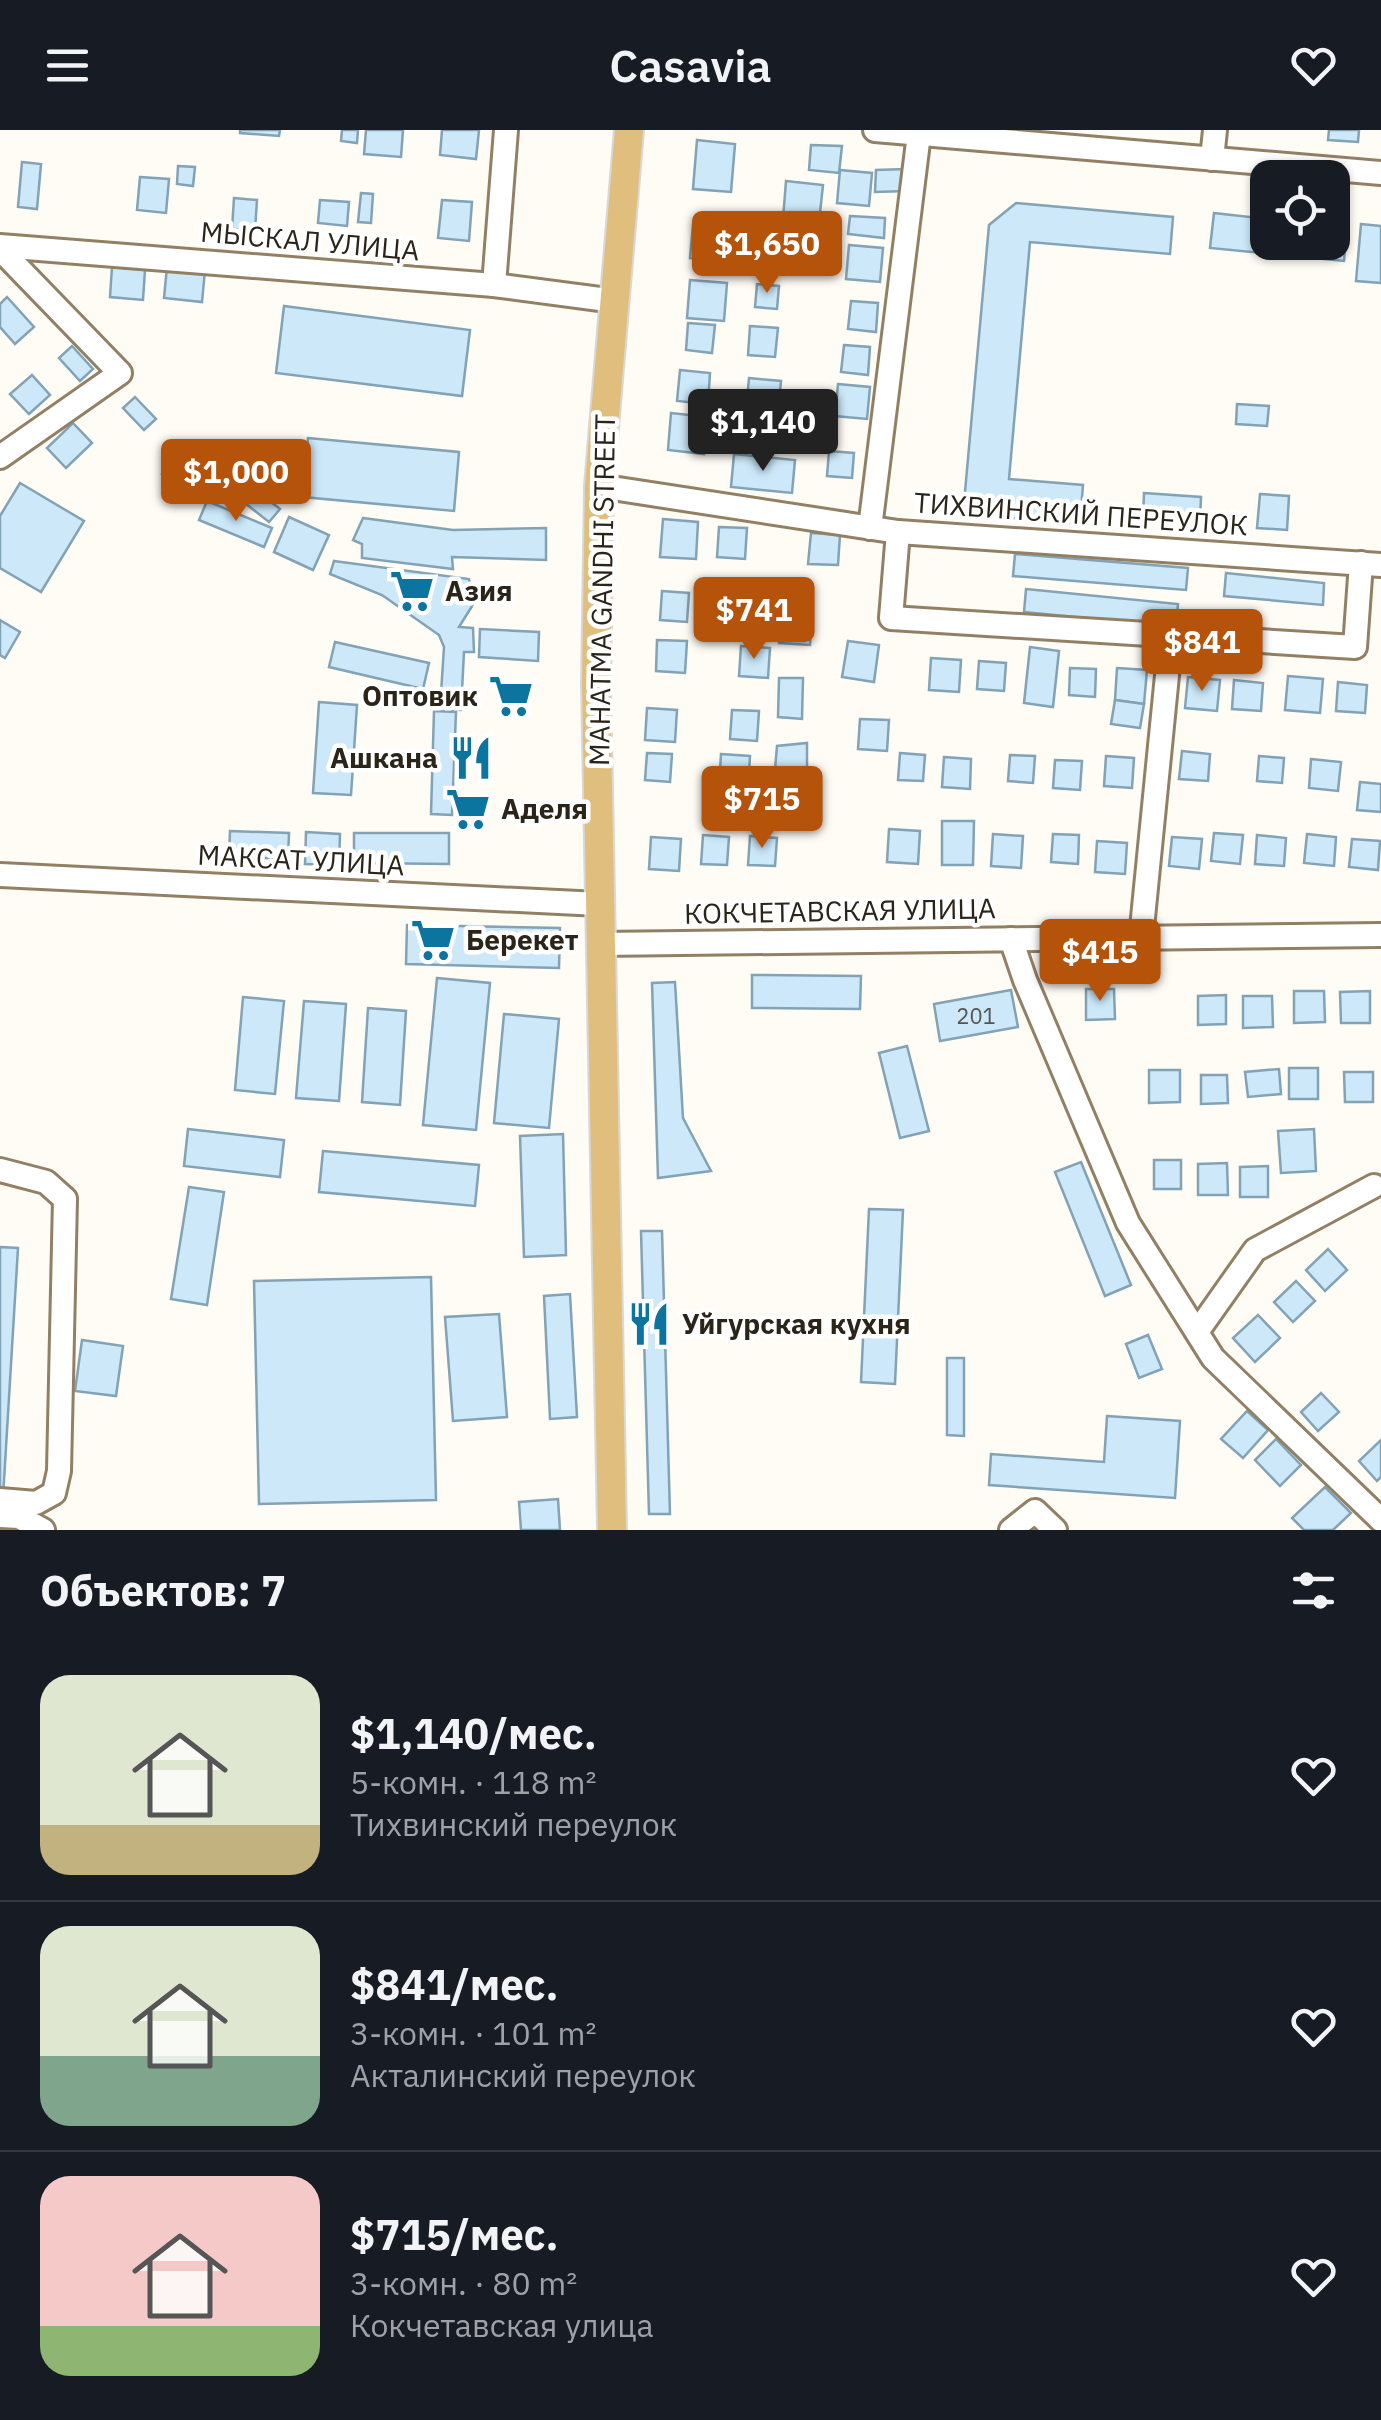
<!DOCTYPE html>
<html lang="ru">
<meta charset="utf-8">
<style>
body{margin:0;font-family:"IBM Plex Sans",sans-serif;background:#242831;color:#f1f3f6;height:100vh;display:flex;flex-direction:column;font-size:38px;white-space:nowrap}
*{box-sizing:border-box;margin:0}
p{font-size:32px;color:#9ea1a6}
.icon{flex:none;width:55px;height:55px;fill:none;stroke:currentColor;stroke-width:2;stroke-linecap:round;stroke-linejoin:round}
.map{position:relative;height:1400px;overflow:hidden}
.details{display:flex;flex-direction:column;background:#171b24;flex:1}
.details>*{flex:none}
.buttons{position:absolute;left:1250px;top:30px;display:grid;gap:20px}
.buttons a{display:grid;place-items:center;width:100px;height:100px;border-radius:20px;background:#171b24;box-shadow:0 2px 8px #0004;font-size:50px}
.price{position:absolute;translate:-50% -85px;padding:0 22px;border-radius:10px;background:#b45309;color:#fff;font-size:32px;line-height:65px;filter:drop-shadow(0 2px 5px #0008)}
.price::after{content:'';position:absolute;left:50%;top:60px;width:30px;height:22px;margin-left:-15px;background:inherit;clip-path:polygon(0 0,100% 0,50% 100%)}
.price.active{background:#222;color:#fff}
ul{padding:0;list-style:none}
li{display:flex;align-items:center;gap:30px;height:250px;padding:0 40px}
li+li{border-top:2px solid #363941}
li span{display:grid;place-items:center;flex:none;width:280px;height:200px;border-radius:30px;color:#555}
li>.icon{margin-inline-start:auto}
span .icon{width:120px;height:120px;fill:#fffc;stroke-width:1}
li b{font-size:42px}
h2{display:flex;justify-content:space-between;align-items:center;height:120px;padding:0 40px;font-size:42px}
header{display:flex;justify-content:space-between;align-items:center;height:130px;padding:0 40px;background:#171b24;font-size:45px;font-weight:600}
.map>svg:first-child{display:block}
.building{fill:#cce8f9;stroke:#82a2b5;stroke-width:2.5}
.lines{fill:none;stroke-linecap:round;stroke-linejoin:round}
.minor-casing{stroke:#928065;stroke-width:28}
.major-casing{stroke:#d9d8d6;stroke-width:32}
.minor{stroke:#fff;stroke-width:22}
.major{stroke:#e0be7d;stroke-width:28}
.labels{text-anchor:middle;stroke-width:9;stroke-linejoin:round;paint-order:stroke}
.number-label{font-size:22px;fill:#535551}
.street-label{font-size:28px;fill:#2b2419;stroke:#fff}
.poi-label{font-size:28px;font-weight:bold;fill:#2b2419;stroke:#fff;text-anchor:start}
</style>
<header><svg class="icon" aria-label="menu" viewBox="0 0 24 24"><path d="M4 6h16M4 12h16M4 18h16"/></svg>Casavia<svg class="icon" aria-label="heart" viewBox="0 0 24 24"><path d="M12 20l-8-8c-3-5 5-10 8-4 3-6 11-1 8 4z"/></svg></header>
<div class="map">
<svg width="1381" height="1400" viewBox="0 0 1381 1400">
<rect width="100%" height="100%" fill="#fffbf5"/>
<g class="building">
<path d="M 240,0 L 280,0 L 279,6 L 240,3 Z"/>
<path d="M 342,0 L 358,0 L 357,13 L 341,11 Z"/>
<path d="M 366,0 L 403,0 L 401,27 L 364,24 Z"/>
<path d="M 442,0 L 479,0 L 476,29 L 440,25 Z"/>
<path d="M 1329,0 L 1359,0 L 1358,12 L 1328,10 Z"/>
<path d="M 697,10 L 735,14 L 731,62 L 693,59 Z"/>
<path d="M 811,15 L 842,16 L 839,43 L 809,40 Z"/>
<path d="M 22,32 L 41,34 L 37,79 L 18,77 Z"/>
<path d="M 178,36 L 195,37 L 193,56 L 177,54 Z"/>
<path d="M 906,39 L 907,61 L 875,62 L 876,40 Z"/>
<path d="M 840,40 L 872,43 L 869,76 L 837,73 Z"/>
<path d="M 140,47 L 169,49 L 166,83 L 137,80 Z"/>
<path d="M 786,51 L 823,55 L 819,92 L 783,89 Z"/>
<path d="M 361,63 L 373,64 L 371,93 L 358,92 Z"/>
<path d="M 234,68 L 257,70 L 255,101 L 232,99 Z"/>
<path d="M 320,70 L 349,72 L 347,96 L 318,93 Z"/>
<path d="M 442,70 L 472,72 L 469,111 L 438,108 Z"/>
<path d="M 1016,73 L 1173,87 L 1170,124 L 1030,112 L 1009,349 L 1083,355 L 1080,394 L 963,384 L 989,95 Z"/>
<path d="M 1214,83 L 1268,89 L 1268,112 L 1332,112 L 1332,95 L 1347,97 L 1344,131 L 1210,118 Z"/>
<path d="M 850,86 L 885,88 L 884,108 L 848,104 Z"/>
<path d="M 1361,94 L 1381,96 L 1381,153 L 1356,151 Z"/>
<path d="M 693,95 L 726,98 L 723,131 L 690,128 Z"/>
<path d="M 785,107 L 813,109 L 811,137 L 783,135 Z"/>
<path d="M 849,115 L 883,118 L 880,152 L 846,149 Z"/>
<path d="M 112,137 L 145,140 L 143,170 L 110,167 Z"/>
<path d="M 167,137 L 205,140 L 202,172 L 164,168 Z"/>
<path d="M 690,150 L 727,153 L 724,191 L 687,188 Z"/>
<path d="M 757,154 L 779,156 L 777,179 L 755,177 Z"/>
<path d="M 7,167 L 34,197 L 15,214 L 0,197 L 0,174 Z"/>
<path d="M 851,171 L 878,173 L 876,202 L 848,199 Z"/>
<path d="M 284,176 L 470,200 L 462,266 L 276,243 Z"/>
<path d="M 688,193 L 715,195 L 712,223 L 686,220 Z"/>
<path d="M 750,196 L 778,198 L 775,227 L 748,225 Z"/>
<path d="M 844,215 L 870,217 L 868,245 L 841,242 Z"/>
<path d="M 72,216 L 93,239 L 80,251 L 59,228 Z"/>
<path d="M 680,240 L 710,243 L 708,274 L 677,271 Z"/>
<path d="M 32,245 L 50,265 L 29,284 L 10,264 Z"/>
<path d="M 749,248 L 781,251 L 778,283 L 746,280 Z"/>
<path d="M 838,254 L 870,257 L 867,289 L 835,286 Z"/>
<path d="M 135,267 L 156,289 L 144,300 L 123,278 Z"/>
<path d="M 1237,274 L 1269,276 L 1267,296 L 1236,294 Z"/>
<path d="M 671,283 L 708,287 L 704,324 L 668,320 Z"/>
<path d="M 73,293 L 92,313 L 66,338 L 47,318 Z"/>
<path d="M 308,308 L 459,322 L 454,381 L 303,367 Z"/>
<path d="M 185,316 L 207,334 L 184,362 L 162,344 Z"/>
<path d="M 829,321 L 854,323 L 852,348 L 827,346 Z"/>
<path d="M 734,324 L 795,330 L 792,363 L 731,357 Z"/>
<path d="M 224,335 L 280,379 L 269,392 L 213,348 Z"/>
<path d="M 20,353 L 84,391 L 41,462 L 0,438 L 0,386 Z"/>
<path d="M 1144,363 L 1201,367 L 1200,393 L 1143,389 Z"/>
<path d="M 1260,364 L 1289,366 L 1287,400 L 1257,398 Z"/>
<path d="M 207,371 L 272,398 L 264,417 L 199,390 Z"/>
<path d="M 289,387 L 329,405 L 313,440 L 274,422 Z"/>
<path d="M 363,388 L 453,400 L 546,398 L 546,430 L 452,427 L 453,439 L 362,428 L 362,414 L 353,410 Z"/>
<path d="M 663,389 L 698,392 L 696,429 L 660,427 Z"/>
<path d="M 719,397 L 747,398 L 745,429 L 717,427 Z"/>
<path d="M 811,403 L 840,405 L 838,435 L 808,434 Z"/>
<path d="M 1015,424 L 1188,438 L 1186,460 L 1013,446 Z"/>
<path d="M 334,431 L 469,449 L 474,473 L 459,497 L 473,498 L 474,522 L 464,522 L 461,580 L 440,579 L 444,517 L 439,505 L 382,465 L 330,444 Z"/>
<path d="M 1226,443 L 1324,453 L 1323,475 L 1224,466 Z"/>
<path d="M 1026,459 L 1178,474 L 1176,497 L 1024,482 Z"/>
<path d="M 662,461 L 689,463 L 687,492 L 660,490 Z"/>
<path d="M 781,481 L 812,483 L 810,515 L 779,513 Z"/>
<path d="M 0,490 L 20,502 L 5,528 L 0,525 Z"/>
<path d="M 480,499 L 539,502 L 538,531 L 479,527 Z"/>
<path d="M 657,510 L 687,511 L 685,543 L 656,541 Z"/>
<path d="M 848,511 L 879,515 L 874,552 L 842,547 Z"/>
<path d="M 335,512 L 429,533 L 423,559 L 329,537 Z"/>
<path d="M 741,516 L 770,518 L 768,548 L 739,546 Z"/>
<path d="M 1030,517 L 1059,521 L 1053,577 L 1024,573 Z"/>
<path d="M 931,528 L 961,530 L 959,562 L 929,560 Z"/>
<path d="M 979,531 L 1006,533 L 1004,561 L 977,559 Z"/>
<path d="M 1070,538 L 1096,539 L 1095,567 L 1069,565 Z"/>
<path d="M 1117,538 L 1147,540 L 1144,574 L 1115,570 Z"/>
<path d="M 1288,546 L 1323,549 L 1320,583 L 1285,580 Z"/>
<path d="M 1188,547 L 1220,550 L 1217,581 L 1185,578 Z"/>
<path d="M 779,548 L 803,548 L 802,589 L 778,587 Z"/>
<path d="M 1234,550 L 1263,553 L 1261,581 L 1232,579 Z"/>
<path d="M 1338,552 L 1367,555 L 1365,583 L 1336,581 Z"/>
<path d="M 1115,570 L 1144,574 L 1140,598 L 1111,594 Z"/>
<path d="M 319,572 L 357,575 L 351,665 L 313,663 Z"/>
<path d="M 647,578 L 677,580 L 675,612 L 645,610 Z"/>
<path d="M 732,580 L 759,581 L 757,611 L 730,609 Z"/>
<path d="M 434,581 L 456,582 L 452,685 L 431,684 Z"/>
<path d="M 860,589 L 889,590 L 887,621 L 858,619 Z"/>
<path d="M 807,613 L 807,662 L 773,664 L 777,616 Z"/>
<path d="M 1182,621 L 1210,624 L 1208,651 L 1179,649 Z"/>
<path d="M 647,623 L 672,624 L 670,652 L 645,650 Z"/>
<path d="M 900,623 L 925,625 L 923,651 L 898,650 Z"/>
<path d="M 721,624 L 750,626 L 748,657 L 719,655 Z"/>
<path d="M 1010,625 L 1035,626 L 1033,653 L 1008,651 Z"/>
<path d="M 1106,626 L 1134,628 L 1132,658 L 1104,656 Z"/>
<path d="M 1259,626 L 1284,628 L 1282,653 L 1257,651 Z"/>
<path d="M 944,627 L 971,629 L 970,659 L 942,657 Z"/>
<path d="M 1311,629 L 1341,632 L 1338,661 L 1309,658 Z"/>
<path d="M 1055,630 L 1082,631 L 1080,660 L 1053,658 Z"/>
<path d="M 1360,652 L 1381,654 L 1381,682 L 1357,680 Z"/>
<path d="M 942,691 L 974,691 L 973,735 L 942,735 Z"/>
<path d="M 889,699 L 920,701 L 918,734 L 887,732 Z"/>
<path d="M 230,701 L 289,703 L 288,729 L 229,727 Z"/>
<path d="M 306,702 L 340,704 L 339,735 L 305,734 Z"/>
<path d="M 354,703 L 449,703 L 449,734 L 354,733 Z"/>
<path d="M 1214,703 L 1243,705 L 1240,734 L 1211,731 Z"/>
<path d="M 993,704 L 1023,706 L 1021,738 L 991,736 Z"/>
<path d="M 1053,704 L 1079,705 L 1078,734 L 1051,732 Z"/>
<path d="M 1307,704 L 1336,707 L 1334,736 L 1304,733 Z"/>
<path d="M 703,705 L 729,707 L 727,735 L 701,734 Z"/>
<path d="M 1257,705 L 1286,708 L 1284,736 L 1255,734 Z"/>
<path d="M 750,706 L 777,708 L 775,736 L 748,735 Z"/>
<path d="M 651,707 L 681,709 L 679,741 L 649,739 Z"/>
<path d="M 1172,707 L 1202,709 L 1199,739 L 1169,736 Z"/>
<path d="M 1352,709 L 1380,711 L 1378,740 L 1349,737 Z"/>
<path d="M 1097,711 L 1127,713 L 1125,744 L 1095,742 Z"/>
<path d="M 407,795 L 560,798 L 559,838 L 406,834 Z"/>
<path d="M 752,845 L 861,846 L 860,879 L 752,878 Z"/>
<path d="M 437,848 L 490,853 L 476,1000 L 423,995 Z"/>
<path d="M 675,852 L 683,988 L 711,1041 L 658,1048 L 652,853 Z"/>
<path d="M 1086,859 L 1114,859 L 1115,889 L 1086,890 Z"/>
<path d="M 1011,860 L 1018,897 L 940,911 L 934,874 Z"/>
<path d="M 1294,861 L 1324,861 L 1325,892 L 1294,893 Z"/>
<path d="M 1370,861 L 1370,893 L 1341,893 L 1340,862 Z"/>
<path d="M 1226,865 L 1226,894 L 1198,895 L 1198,866 Z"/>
<path d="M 1243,866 L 1272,866 L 1273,897 L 1243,898 Z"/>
<path d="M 243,867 L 284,871 L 275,964 L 235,960 Z"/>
<path d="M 304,871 L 346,874 L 339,971 L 296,968 Z"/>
<path d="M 368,878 L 406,881 L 400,975 L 362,972 Z"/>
<path d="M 504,884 L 559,889 L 549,998 L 494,993 Z"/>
<path d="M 907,916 L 929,1001 L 900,1008 L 879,923 Z"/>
<rect x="1289" y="938" width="29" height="31"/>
<path d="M 1279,939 L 1281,964 L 1248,967 L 1245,942 Z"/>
<path d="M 1149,940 L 1180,940 L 1180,972 L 1149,973 Z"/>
<path d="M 1344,942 L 1373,942 L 1373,972 L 1345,972 Z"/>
<path d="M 1201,945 L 1227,945 L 1228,973 L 1201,974 Z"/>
<path d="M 188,999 L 284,1010 L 280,1047 L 184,1036 Z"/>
<path d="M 1314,999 L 1316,1041 L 1281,1043 L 1278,1001 Z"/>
<path d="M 563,1004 L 566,1125 L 524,1127 L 520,1006 Z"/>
<path d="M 323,1021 L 479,1035 L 475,1076 L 319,1062 Z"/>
<rect x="1154" y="1030" width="27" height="29"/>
<path d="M 1081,1032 L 1131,1155 L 1105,1166 L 1055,1042 Z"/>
<path d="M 1227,1033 L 1228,1065 L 1198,1065 L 1198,1034 Z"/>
<path d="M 1268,1036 L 1268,1067 L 1240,1067 L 1240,1037 Z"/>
<path d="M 189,1057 L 224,1062 L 207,1175 L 171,1169 Z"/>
<path d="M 869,1079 L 903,1080 L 895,1254 L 861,1252 Z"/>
<path d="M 641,1101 L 662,1101 L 670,1384 L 649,1384 Z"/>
<path d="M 0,1117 L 18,1118 L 3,1367 L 0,1367 Z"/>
<path d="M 1328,1119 L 1347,1140 L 1325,1161 L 1306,1140 Z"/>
<path d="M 431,1147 L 436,1370 L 259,1374 L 254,1151 Z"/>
<path d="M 1296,1151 L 1315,1171 L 1293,1192 L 1274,1172 Z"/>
<path d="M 570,1164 L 577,1287 L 550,1289 L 544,1166 Z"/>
<path d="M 499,1184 L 507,1287 L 453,1291 L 445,1187 Z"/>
<path d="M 1258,1185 L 1280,1208 L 1255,1232 L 1233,1208 Z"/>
<path d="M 1148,1205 L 1162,1239 L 1139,1248 L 1126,1214 Z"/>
<path d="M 82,1210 L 123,1216 L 116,1266 L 75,1261 Z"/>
<path d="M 947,1228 L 964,1228 L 964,1306 L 947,1305 Z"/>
<path d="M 1321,1263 L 1339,1282 L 1318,1301 L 1301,1282 Z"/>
<path d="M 1247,1281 L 1268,1300 L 1243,1328 L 1221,1309 Z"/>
<path d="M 1107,1286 L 1180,1291 L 1175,1368 L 989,1355 L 991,1324 L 1104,1332 Z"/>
<path d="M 1276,1309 L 1301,1335 L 1280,1356 L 1255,1330 Z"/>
<path d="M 1381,1310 L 1381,1347 L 1377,1351 L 1359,1331 Z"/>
<path d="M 1325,1357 L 1351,1383 L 1333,1400 L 1304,1400 L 1292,1388 Z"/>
<path d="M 558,1369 L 560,1400 L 521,1400 L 519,1372 Z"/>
</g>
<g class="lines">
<g class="minor-casing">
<g id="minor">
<path d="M 875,0 L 1381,43"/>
<path d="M 1212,29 L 1215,0"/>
<path d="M 0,116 L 494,155 L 615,171"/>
<path d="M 0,119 L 120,243 L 0,327"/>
<path d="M 494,155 L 506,0"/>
<path d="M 599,356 L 898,402 L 1381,435"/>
<path d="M 870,398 L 919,4"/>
<path d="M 898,402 L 891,488 L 1355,517 L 1361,433"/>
<path d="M 0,745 L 599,774"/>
<path d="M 1141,808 L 1171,505"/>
<path d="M 1011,809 L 1025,850 L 1128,1093 L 1213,1228 L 1381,1390"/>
<path d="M 600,814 L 1381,805"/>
<path d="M 0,1040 L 46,1052 L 65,1069 L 59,1341 L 54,1363 L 36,1373 L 0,1370"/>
<path d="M 1197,1202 L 1255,1120 L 1374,1056"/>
<path d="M 0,1386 L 19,1387 L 43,1400"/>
<path d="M 1011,1400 L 1035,1381 L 1055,1400"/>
</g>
</g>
<g class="major-casing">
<path id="major" d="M 612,1400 L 596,555 L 599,356 L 629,0"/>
</g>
<use href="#minor" class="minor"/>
<use href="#major" class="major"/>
</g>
<defs>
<g id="supermarket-bare" transform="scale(3.45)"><path d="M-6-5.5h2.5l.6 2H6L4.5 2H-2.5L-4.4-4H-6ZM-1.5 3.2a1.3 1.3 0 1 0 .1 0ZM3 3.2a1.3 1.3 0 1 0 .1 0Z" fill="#0b75a0" stroke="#fff" stroke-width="2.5" paint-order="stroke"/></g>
<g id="restaurant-bare" transform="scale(3.45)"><path d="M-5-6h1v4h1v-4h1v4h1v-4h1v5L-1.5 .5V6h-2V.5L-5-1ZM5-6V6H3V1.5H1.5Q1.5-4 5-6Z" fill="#0b75a0" stroke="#fff" stroke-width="2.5" paint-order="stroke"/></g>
</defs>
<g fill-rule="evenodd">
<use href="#supermarket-bare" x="412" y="461"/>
<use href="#supermarket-bare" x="511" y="566"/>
<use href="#restaurant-bare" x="471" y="628"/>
<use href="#supermarket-bare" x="468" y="679"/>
<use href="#supermarket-bare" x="433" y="810"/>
<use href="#restaurant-bare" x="649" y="1194"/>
</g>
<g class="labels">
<g class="number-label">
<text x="976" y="894">201</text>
</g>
<g class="street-label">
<text transform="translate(310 111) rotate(5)" y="10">МЫСКАЛ УЛИЦА</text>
<text transform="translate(1081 384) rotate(4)" y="10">ТИХВИНСКИЙ ПЕРЕУЛОК</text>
<text transform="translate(602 460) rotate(-89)" y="10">MAHATMA GANDHI STREET</text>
<text transform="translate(301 730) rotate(3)" y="10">МАКСАТ УЛИЦА</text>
<text transform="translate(840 781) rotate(-1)" y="10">КОКЧЕТАВСКАЯ УЛИЦА</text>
</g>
<g class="poi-label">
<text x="445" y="471">Азия</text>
<text x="478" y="576" text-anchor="end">Оптовик</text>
<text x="438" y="638" text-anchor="end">Ашкана</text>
<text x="501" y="689">Аделя</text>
<text x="466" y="820">Берекет</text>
<text x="682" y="1204">Уйгурская кухня</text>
</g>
</g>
</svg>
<div class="buttons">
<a><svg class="icon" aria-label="locate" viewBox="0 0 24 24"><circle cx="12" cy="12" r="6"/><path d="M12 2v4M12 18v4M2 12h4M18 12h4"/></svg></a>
</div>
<b class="price" style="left:767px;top:166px">$1,650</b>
<b class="price active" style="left:763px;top:344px">$1,140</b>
<b class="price" style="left:236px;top:394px">$1,000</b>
<b class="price" style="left:754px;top:532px">$741</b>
<b class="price" style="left:1202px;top:564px">$841</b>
<b class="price" style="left:762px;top:721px">$715</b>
<b class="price" style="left:1100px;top:874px">$415</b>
</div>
<section class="details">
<h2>Объектов: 7<svg class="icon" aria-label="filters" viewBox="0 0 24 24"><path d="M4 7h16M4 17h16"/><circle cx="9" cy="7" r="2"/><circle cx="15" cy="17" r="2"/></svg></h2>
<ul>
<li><span style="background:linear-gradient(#dfe7d0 75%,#c2b280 0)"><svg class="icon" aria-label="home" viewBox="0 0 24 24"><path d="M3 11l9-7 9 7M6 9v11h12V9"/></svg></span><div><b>$1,140/мес.</b><p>5-комн. · 118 m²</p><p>Тихвинский переулок</p></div><svg class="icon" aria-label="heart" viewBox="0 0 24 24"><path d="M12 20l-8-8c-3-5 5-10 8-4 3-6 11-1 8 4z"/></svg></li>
<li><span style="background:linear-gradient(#dfe7d0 65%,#7fa58c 0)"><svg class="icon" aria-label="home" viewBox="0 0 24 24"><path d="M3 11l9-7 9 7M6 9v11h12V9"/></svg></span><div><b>$841/мес.</b><p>3-комн. · 101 m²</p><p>Акталинский переулок</p></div><svg class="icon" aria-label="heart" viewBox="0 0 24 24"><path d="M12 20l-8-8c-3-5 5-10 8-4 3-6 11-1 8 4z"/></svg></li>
<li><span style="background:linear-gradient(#f6c9c9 75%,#8fb573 0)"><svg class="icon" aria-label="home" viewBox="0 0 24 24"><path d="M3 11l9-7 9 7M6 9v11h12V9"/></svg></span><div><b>$715/мес.</b><p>3-комн. · 80 m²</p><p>Кокчетавская улица</p></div><svg class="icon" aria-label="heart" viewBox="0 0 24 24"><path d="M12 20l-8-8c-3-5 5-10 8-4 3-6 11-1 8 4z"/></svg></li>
</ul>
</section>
